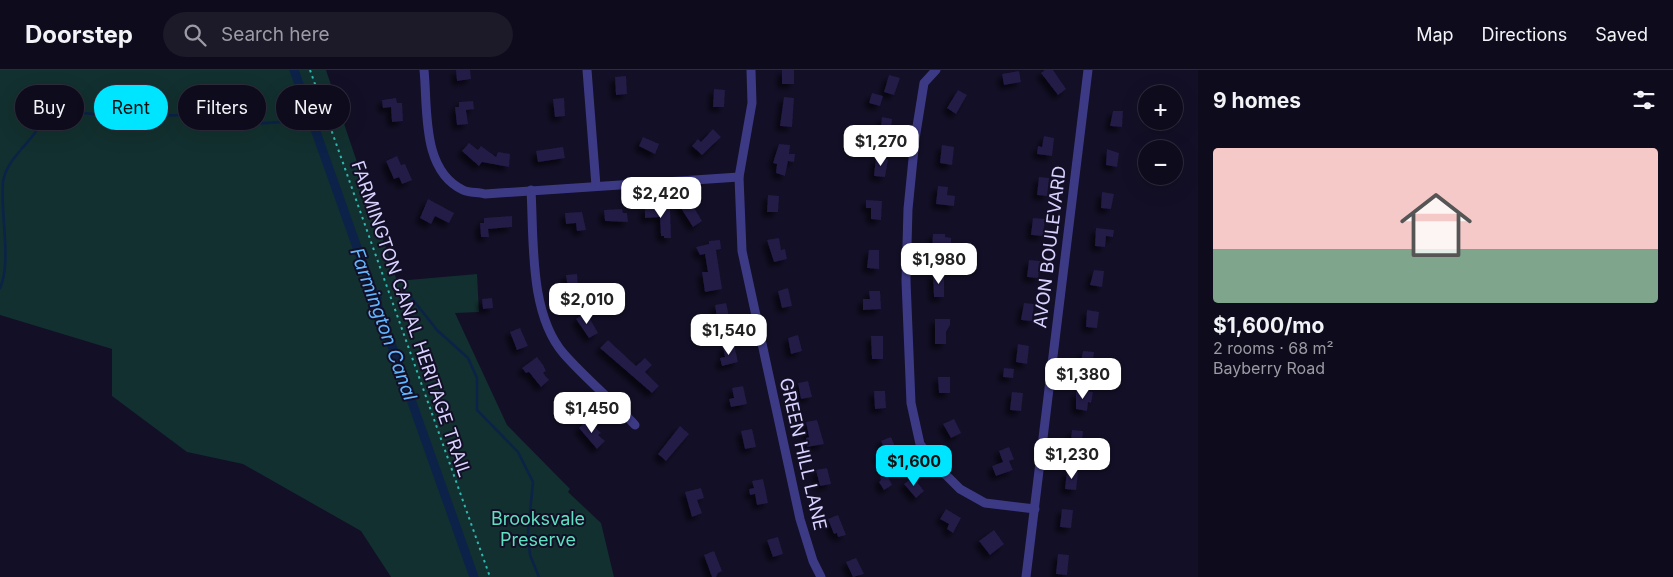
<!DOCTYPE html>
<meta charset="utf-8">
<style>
body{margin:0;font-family:Inter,sans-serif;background:#1c1929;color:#f1f3f6;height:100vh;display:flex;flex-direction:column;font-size:19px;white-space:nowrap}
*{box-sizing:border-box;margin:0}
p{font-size:16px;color:#9b9ba3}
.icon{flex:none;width:28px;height:28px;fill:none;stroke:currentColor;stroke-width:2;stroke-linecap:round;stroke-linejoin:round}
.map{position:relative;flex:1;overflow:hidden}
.side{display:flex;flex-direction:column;background:#0e0b1c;width:475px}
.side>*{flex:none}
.banner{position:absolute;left:15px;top:15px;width:475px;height:45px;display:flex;gap:10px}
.tools{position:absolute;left:1138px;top:15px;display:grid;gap:10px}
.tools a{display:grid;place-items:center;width:45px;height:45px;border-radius:50%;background:#0e0b1c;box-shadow:0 5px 20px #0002,0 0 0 1px #2e2b3b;font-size:25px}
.price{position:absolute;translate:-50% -42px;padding:0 11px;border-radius:10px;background:#fff;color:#222;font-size:16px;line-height:32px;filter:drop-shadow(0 1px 2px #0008)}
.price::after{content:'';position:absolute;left:50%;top:30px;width:15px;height:11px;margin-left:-8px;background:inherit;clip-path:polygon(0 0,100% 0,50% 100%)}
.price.selected{background:#00e5ff;color:#111}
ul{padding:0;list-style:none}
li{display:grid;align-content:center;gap:10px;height:265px;padding:0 15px}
li span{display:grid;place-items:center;height:155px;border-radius:5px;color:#555}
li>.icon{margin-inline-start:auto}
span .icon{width:90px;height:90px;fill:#fffc;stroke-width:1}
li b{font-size:21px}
h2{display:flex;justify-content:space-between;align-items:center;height:60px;padding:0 15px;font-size:21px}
.chip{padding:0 18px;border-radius:22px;background:#0e0b1c;box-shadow:0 5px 20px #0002,0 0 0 1px #2e2b3b;font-size:18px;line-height:45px}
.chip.selected{background:#00e5ff;color:#111}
header{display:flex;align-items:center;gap:30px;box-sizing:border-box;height:70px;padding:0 25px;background:#0e0b1c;border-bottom:1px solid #2e2b3b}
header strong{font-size:24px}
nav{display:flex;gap:28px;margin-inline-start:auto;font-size:18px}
.search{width:350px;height:45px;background:#1c1929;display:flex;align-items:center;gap:12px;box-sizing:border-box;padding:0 18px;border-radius:28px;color:#9b9ba3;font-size:19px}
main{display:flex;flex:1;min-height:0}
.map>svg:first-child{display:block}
.green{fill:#12302f}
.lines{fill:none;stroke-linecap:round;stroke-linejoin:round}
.stream{stroke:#0c2248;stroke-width:2.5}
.canal{stroke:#0c2248;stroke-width:9}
.building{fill:#241b47;filter:url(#shadow)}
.path{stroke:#2fb8b0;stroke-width:2;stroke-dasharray:2.5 4;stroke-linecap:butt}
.street{stroke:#3d3a85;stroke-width:9}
.labels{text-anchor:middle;stroke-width:4;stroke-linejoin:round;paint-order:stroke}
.street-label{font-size:18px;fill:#d9d4ff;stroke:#130f26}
.park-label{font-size:18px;fill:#5fe0c0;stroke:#130f26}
.water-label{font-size:19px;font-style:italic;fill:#62b6ff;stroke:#130f26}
</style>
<header>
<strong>Doorstep</strong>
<div class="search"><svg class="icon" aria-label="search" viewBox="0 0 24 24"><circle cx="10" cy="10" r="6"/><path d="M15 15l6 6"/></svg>Search here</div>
<nav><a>Map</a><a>Directions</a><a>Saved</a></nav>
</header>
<main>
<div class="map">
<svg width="1198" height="507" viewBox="0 0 1198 507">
<defs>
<filter id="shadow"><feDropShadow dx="-4.5" dy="4.5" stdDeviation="2.5" flood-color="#0009"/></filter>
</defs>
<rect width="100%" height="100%" fill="#130f26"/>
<path class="green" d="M 0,0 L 326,0 L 397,211 L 477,204 L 479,242 L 455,243 L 507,355 L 570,419 L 568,422 L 601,453 L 614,507 L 391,507 L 361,461 L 243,394 L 187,382 L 112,326 L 112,279 L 0,245 Z"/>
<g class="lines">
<g class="stream">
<path d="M 0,218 C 12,192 0,144 3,112 C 6,92 23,79 34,64 C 39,58 42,50 45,44 L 73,42 L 114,46 L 192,45 L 204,37 L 229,41 L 249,54 L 311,50"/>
<path d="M 372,222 L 381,228"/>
<path d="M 399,227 L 410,226 L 437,260 L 468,288 L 477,308 L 477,340 L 518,382 L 533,412 L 528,463 L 530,485 L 539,507"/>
</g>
<path class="canal" d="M 294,0 L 474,507"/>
</g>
<g class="building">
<path d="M 456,0 L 470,0 L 471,9 L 457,11 Z"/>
<rect x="782" y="0" width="12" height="14"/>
<path d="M 1045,0 L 1053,0 L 1066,19 L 1058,25 L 1041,3 Z"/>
<path d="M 1019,1 L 1021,12 L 1004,15 L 1002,4 Z"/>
<path d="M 889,5 L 900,8 L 894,25 L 884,22 Z"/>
<path d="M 626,6 L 627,24 L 616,25 L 615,7 Z"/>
<path d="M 714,19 L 725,20 L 724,37 L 713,37 Z"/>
<path d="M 958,20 L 967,25 L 956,44 L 947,38 Z"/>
<path d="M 872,23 L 883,26 L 880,36 L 869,33 Z"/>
<path d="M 784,27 L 794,28 L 792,57 L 780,56 Z"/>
<path d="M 396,28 L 397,33 L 402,33 L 403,51 L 392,52 L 391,37 L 383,38 L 382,30 Z"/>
<path d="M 564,28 L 565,46 L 555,47 L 553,29 Z"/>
<path d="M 473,31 L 474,39 L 466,40 L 468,54 L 457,55 L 455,37 L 459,37 L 459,32 Z"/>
<path d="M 1113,41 L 1123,41 L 1122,57 L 1110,56 Z"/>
<path d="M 882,47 L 892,49 L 890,67 L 880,65 Z"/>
<path d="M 713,59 L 721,67 L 702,85 L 692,76 L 698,69 L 701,72 Z"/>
<path d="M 1044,66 L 1054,68 L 1052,86 L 1037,84 L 1038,76 L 1042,77 Z"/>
<path d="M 643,67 L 659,74 L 655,84 L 639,76 Z"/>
<path d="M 469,73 L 478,80 L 481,76 L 496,87 L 498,82 L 510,84 L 509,97 L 482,92 L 479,96 L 462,81 Z"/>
<path d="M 779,74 L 790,75 L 789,84 L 795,84 L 794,92 L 788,91 L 785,106 L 776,103 L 777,94 L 773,93 Z"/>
<path d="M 942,75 L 954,77 L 952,95 L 940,93 Z"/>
<path d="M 563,77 L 565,88 L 538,92 L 536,81 Z"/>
<path d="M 1107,79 L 1119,83 L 1117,97 L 1106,95 Z"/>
<path d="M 397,86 L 401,95 L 405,94 L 412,110 L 402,114 L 399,107 L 394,109 L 386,91 Z"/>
<path d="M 876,88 L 888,89 L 885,107 L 874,106 Z"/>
<path d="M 1039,107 L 1049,108 L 1047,126 L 1037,125 Z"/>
<path d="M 938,116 L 948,117 L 947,125 L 955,126 L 954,136 L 936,134 Z"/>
<path d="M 1102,122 L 1114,124 L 1111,139 L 1101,138 Z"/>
<path d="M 768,125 L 779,126 L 778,142 L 767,142 Z"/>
<path d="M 692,126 L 697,134 L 693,136 L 702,151 L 693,157 L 679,135 Z"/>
<path d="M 428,129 L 454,143 L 449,153 L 435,146 L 431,154 L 420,148 Z"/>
<path d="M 866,130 L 882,131 L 881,150 L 871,149 L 871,138 L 866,138 Z"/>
<path d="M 670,137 L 671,168 L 664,168 L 664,166 L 661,166 L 660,147 L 645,148 L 645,138 Z"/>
<path d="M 622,139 L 623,143 L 627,143 L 628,152 L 605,151 L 604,140 Z"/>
<path d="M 582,142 L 586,160 L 577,161 L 576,153 L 566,154 L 565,143 Z"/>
<path d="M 512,146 L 512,157 L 488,159 L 489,167 L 481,167 L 480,153 L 484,153 L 484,148 Z"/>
<path d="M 1033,148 L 1045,149 L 1043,166 L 1031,165 Z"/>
<path d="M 1096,158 L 1114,160 L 1113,167 L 1106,166 L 1105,177 L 1095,176 Z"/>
<path d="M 933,164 L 945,164 L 945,167 L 951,168 L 951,175 L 944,175 L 943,182 L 932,182 Z"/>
<path d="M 779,168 L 781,180 L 785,179 L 787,189 L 774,192 L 767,170 Z"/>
<path d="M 720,170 L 721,179 L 716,180 L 722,219 L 705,222 L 702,202 L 708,202 L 705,184 L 700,185 L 696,177 L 709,174 L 709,171 Z"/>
<path d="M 869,180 L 879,180 L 879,199 L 867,198 Z"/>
<path d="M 1029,190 L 1040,191 L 1038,208 L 1027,207 Z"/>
<path d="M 1094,200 L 1104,201 L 1102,217 L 1090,215 Z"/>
<path d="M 577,204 L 579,231 L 570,232 L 566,205 Z"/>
<path d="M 933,204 L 944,204 L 944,227 L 934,227 Z"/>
<path d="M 788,218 L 792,236 L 782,238 L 778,221 Z"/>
<path d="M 869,221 L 880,221 L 881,239 L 863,240 L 863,229 L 870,229 Z"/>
<path d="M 492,228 L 493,238 L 483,239 L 482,229 Z"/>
<path d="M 726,233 L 730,251 L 712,256 L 711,248 L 717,247 L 715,235 Z"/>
<path d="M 1024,233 L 1034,234 L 1032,251 L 1021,250 Z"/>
<path d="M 1087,240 L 1099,242 L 1097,258 L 1086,257 Z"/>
<path d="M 586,242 L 598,263 L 589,268 L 576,249 Z"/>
<path d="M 935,249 L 950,249 L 950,255 L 946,262 L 946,274 L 935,274 Z"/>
<path d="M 520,258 L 528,276 L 517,280 L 510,262 Z"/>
<path d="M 798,265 L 802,281 L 791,284 L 788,268 Z"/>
<path d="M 871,266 L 883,266 L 883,289 L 872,289 Z"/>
<path d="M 608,270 L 636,296 L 645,288 L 652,295 L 645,302 L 659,316 L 652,323 L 600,278 Z"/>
<path d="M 1018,274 L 1029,276 L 1027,294 L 1016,292 Z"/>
<path d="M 734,275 L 738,292 L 722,296 L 720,288 L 725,287 L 723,277 Z"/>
<path d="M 1083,281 L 1094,282 L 1092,298 L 1080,297 Z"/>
<path d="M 537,287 L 543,295 L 546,301 L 543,303 L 549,310 L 541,317 L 529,302 L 526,303 L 522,298 Z"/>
<path d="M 1004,298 L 1014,299 L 1013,308 L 1003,307 Z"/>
<path d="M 938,307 L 950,307 L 950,323 L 939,323 Z"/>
<path d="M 808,311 L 812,327 L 801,329 L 798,313 Z"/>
<path d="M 743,316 L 747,334 L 731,337 L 729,329 L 734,328 L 732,318 Z"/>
<path d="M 874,321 L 885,321 L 886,338 L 875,339 Z"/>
<path d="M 1085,321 L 1093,322 L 1091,333 L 1088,332 L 1087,341 L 1076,339 L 1076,322 L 1085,323 Z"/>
<path d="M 1012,322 L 1023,323 L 1021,341 L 1010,340 Z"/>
<path d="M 567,323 L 577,334 L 570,341 L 560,330 Z"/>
<path d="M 954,349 L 961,363 L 951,368 L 943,354 Z"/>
<path d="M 587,350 L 601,363 L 598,365 L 605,371 L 597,379 L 579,358 Z"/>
<path d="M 817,350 L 824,374 L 807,377 L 806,368 L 809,367 L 806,352 Z"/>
<path d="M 680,356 L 689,364 L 666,391 L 658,384 Z"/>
<path d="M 752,359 L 756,377 L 745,379 L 741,361 Z"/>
<path d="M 1072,360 L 1083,361 L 1081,381 L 1070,380 Z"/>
<path d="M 891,367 L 898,384 L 881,391 L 878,384 L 886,381 L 881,371 Z"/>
<path d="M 1009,377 L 1014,389 L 1009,391 L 1013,400 L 996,406 L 992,396 L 1003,392 L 999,381 Z"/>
<path d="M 827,398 L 831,414 L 820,416 L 816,400 Z"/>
<path d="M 1067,401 L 1078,402 L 1076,420 L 1065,419 Z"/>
<path d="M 880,407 L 888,407 L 892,415 L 884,420 L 879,412 L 881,410 Z"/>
<path d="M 913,407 L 924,421 L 916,428 L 904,414 Z"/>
<path d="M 763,409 L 768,433 L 757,435 L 755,424 L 750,425 L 749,419 L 754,418 L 752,411 Z"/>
<path d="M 701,418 L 704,428 L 697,430 L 702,443 L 692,447 L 685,422 Z"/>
<path d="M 946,439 L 961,448 L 953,463 L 947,459 L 949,454 L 940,449 Z"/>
<path d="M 1062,439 L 1073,440 L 1071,458 L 1060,457 Z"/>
<path d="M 838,445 L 846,465 L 838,467 L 837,463 L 834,464 L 828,449 Z"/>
<path d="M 994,460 L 1004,474 L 990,485 L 979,471 Z"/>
<path d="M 778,467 L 783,484 L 773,487 L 767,470 Z"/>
<path d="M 714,481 L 722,501 L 718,503 L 716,507 L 712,507 L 704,485 Z"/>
<path d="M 1058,484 L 1069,485 L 1067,505 L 1056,504 Z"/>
<path d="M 856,488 L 864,504 L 853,507 L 846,492 Z"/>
</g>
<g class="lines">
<path class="path" d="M 310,0 L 490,507"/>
<g class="street">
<path d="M 424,0 C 428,39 421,100 463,120 C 469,123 478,122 485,124 L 739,107"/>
<path d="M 587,0 L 596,116"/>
<path d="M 751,0 L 752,33 L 739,107 L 742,181 L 800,449 L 813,491 L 821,507"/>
<path d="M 936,0 L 924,13 L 915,69 L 908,139 L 906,211 L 911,333 L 920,374 L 941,400 L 960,419 L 985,433 L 1035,439"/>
<path d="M 531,120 C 534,171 529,244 564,284 C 586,309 612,330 635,355"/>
<path d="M 1026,507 L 1088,0"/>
</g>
</g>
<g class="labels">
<g class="street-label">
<text transform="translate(1050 177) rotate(-83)" y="6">AVON BOULEVARD</text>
<text transform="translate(411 249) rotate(71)" y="6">FARMINGTON CANAL HERITAGE TRAIL</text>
<text transform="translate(803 384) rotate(77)" y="6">GREEN HILL LANE</text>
</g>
<g class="park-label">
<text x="538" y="455">Brooksvale<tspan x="538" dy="21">Preserve</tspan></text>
</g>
<g class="water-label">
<text transform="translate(384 254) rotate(70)" y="7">Farmington Canal</text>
</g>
</g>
</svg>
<div class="tools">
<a>+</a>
<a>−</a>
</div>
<b class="price" style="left:881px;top:97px">$1,270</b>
<b class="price" style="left:661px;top:149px">$2,420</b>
<b class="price" style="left:939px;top:215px">$1,980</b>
<b class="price" style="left:587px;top:255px">$2,010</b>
<b class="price" style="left:729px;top:286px">$1,540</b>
<b class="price" style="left:1083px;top:330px">$1,380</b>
<b class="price" style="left:592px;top:364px">$1,450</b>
<b class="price" style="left:1072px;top:410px">$1,230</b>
<b class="price selected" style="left:914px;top:417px">$1,600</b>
<div class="banner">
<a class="chip">Buy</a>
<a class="chip selected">Rent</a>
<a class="chip">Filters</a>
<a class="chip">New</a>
</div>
</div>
<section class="side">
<h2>9 homes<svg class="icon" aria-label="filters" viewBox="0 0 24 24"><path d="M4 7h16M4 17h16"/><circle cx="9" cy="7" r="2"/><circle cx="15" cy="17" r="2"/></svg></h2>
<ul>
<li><span style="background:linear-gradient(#f6c9c9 65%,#7fa58c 0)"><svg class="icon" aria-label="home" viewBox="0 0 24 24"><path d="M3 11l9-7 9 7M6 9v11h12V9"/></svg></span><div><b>$1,600/mo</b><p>2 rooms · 68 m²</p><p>Bayberry Road</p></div></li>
</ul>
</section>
</main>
